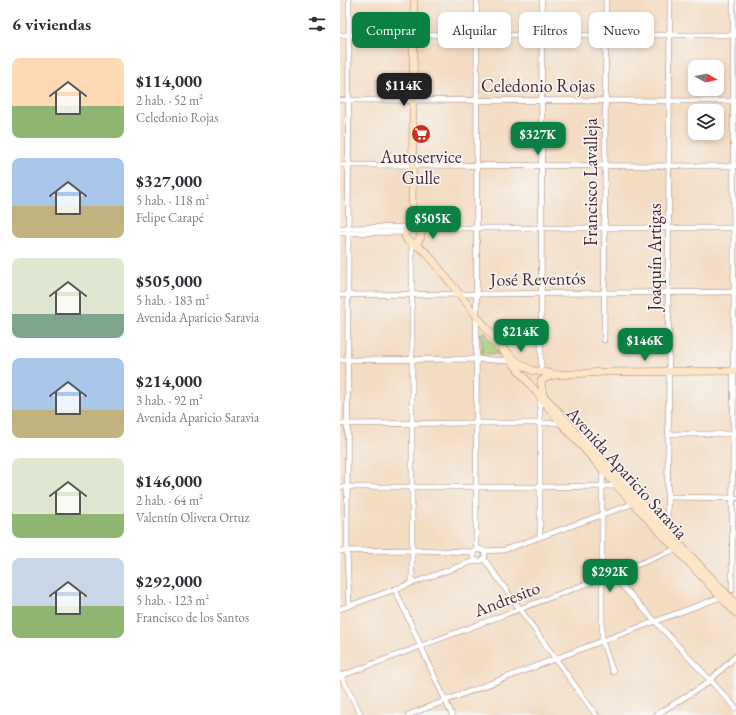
<!DOCTYPE html>
<html lang="es">
<meta charset="utf-8">
<style>
body{margin:0;font-family:"EB Garamond",serif;background:#f7f7f7;color:#2b2b33;height:100vh;display:flex;flex-direction:column;font-size:15px;white-space:nowrap}
*{box-sizing:border-box;margin:0}
p{font-size:13px;color:#7c7c81}
.icon{flex:none;width:22px;height:22px;fill:none;stroke:currentColor;stroke-width:2;stroke-linecap:round;stroke-linejoin:round}
.map{position:relative;flex:1;overflow:hidden}
.sheet{display:flex;flex-direction:column;background:#fff;width:340px}
.sheet>*{flex:none}
.top-card{position:absolute;left:12px;top:12px;width:324px;height:36px;display:flex;gap:8px}
.needle{width:26px;rotate:98deg}
.tools{position:absolute;left:348px;top:60px;display:grid;gap:8px}
.tools a{display:grid;place-items:center;width:36px;height:36px;border-radius:8px;background:#fff;box-shadow:0 2px 6px #0003;font-size:20px}
.price{position:absolute;translate:-50% -34px;padding:0 9px;border-radius:8px;background:#0b8043;color:#fff;font-size:13px;line-height:26px;filter:drop-shadow(0 1px 2px #0008)}
.price::after{content:'';position:absolute;left:50%;top:24px;width:12px;height:9px;margin-left:-6px;background:inherit;clip-path:polygon(0 0,100% 0,50% 100%)}
.price.active{background:#222;color:#fff}
ul{padding:0;list-style:none}
li{display:flex;align-items:center;gap:12px;height:100px;padding:0 12px}
li span{display:grid;place-items:center;flex:none;width:112px;height:80px;border-radius:8px;color:#555}
li>.icon{margin-inline-start:auto}
span .icon{width:48px;height:48px;fill:#fffc;stroke-width:1}
li b{font-size:17px}
h2{display:flex;justify-content:space-between;align-items:center;height:48px;padding:0 12px;font-size:17px}
.chip{padding:0 14px;border-radius:8px;background:#fff;box-shadow:0 2px 6px #0003;font-size:14px;line-height:36px}
.chip.active{background:#0b8043;color:#fff}
main{display:flex;flex:1;min-height:0}
.map>svg:first-child{display:block}
.green{fill:#aacd76;stroke:#7a7650}
.lines{fill:none;stroke-linecap:round;stroke-linejoin:round}
.street-casing{stroke:#9f7e76;stroke-width:6}
.secondary-casing{stroke:#9f7e76;stroke-width:8}
.street{stroke:#fff;stroke-width:5}
.secondary{stroke:#fde5c5;stroke-width:7}
.labels{text-anchor:middle;stroke-width:3.5;stroke-linejoin:round;paint-order:stroke}
.street-label{font-size:18px;fill:#4a1f2b;stroke:#f6f6f2}
.poi-label{font-size:18px;fill:#4a1f2b;stroke:#f6f6f2}
</style>
<main>
<section class="sheet">
<h2>6 viviendas<svg class="icon" aria-label="filters" viewBox="0 0 24 24"><path d="M4 7h16M4 17h16"/><circle cx="9" cy="7" r="2"/><circle cx="15" cy="17" r="2"/></svg></h2>
<ul>
<li><span style="background:linear-gradient(#ffd9b3 60%,#8fb573 0)"><svg class="icon" aria-label="home" viewBox="0 0 24 24"><path d="M3 11l9-7 9 7M6 9v11h12V9"/></svg></span><div><b>$114,000</b><p>2 hab. · 52 m²</p><p>Celedonio Rojas</p></div></li>
<li><span style="background:linear-gradient(#a9c7e8 60%,#c2b280 0)"><svg class="icon" aria-label="home" viewBox="0 0 24 24"><path d="M3 11l9-7 9 7M6 9v11h12V9"/></svg></span><div><b>$327,000</b><p>5 hab. · 118 m²</p><p>Felipe Carapé</p></div></li>
<li><span style="background:linear-gradient(#dfe7d0 70%,#7fa58c 0)"><svg class="icon" aria-label="home" viewBox="0 0 24 24"><path d="M3 11l9-7 9 7M6 9v11h12V9"/></svg></span><div><b>$505,000</b><p>5 hab. · 183 m²</p><p>Avenida Aparicio Saravia</p></div></li>
<li><span style="background:linear-gradient(#a9c7e8 65%,#c2b280 0)"><svg class="icon" aria-label="home" viewBox="0 0 24 24"><path d="M3 11l9-7 9 7M6 9v11h12V9"/></svg></span><div><b>$214,000</b><p>3 hab. · 92 m²</p><p>Avenida Aparicio Saravia</p></div></li>
<li><span style="background:linear-gradient(#dfe7d0 70%,#8fb573 0)"><svg class="icon" aria-label="home" viewBox="0 0 24 24"><path d="M3 11l9-7 9 7M6 9v11h12V9"/></svg></span><div><b>$146,000</b><p>2 hab. · 64 m²</p><p>Valentín Olivera Ortuz</p></div></li>
<li><span style="background:linear-gradient(#c9d6e8 60%,#8fb573 0)"><svg class="icon" aria-label="home" viewBox="0 0 24 24"><path d="M3 11l9-7 9 7M6 9v11h12V9"/></svg></span><div><b>$292,000</b><p>5 hab. · 123 m²</p><p>Francisco de los Santos</p></div></li>
</ul>
</section>
<div class="map">
<svg width="396" height="715" viewBox="0 0 396 715">
<rect width="100%" height="100%" fill="#f6f6f2"/>
<filter id="ink" filterUnits="userSpaceOnUse"><feTurbulence type="fractalNoise" baseFrequency=".025" numOctaves="2"/><feDisplacementMap in="SourceGraphic" scale="8" xChannelSelector="R" yChannelSelector="G"/><feConvolveMatrix kernelMatrix="1 2 1 2 8 2 1 2 1" color-interpolation-filters="sRGB"/></filter>
<filter id="wash" filterUnits="userSpaceOnUse"><feTurbulence type="fractalNoise" baseFrequency=".012" numOctaves="4" result="noise"/><feDisplacementMap in="SourceGraphic" scale="16" xChannelSelector="R" yChannelSelector="G"/><feGaussianBlur stdDeviation="0.9" result="paint"/><feColorMatrix in="noise" values="0 0 0 0 0 0 0 0 0 0 0 0 0 0 0 0 0 1.4 0 .05"/><feComposite in="paint" operator="in"/></filter>
<g filter="url(#wash)">
<rect width="100%" height="100%" fill="#f4dcc2"/>
<path class="green" d="M 144,330 L 160,354 L 142,354 L 141,335 Z"/>
</g>
<g filter="url(#ink)">
<g class="lines">
<g class="street-casing">
<g id="street">
<path d="M 9,0 L 7,551 L 9,605"/>
<path d="M 137,0 L 136,545 L 138,550"/>
<path d="M 0,35 L 395,35"/>
<path d="M 0,100 L 396,101"/>
<path d="M 0,165 L 396,166"/>
<path d="M 0,228 L 63,227 L 67,228"/>
<path d="M 80,231 L 86,228 L 396,228"/>
<path d="M 0,233 L 61,232 L 64,233"/>
<path d="M 0,295 L 396,292"/>
<path d="M 264,340 L 266,0"/>
<path d="M 0,360 L 136,359 L 171,361"/>
<path d="M 201,372 L 202,0"/>
<path d="M 200,398 L 200,537"/>
<path d="M 0,424 L 136,423 L 221,423"/>
<path d="M 329,434 L 396,434"/>
<path d="M 264,469 L 263,470 L 262,486 L 262,641 L 273,672"/>
<path d="M 0,487 L 200,487 L 277,486"/>
<path d="M 328,497 L 396,498"/>
<path d="M 327,533 L 329,371 L 328,292 L 330,0"/>
<circle cx="139" cy="555" r="6"/>
<path d="M 0,551 L 72,550 L 134,552"/>
<path d="M 143,551 L 164,550 L 295,503"/>
<path d="M 144,559 L 256,715"/>
<path d="M 272,575 L 396,708"/>
<path d="M 72,582 L 72,243"/>
<path d="M 55,589 L 112,715"/>
<path d="M 392,590 L 394,292 L 393,0"/>
<path d="M 0,609 L 131,562 L 137,561"/>
<path d="M 0,674 L 21,715"/>
<path d="M 1,676 L 262,578 L 272,575 L 336,549 L 338,547"/>
<path d="M 68,715 L 262,641 L 381,597 L 383,595"/>
<path d="M 316,715 L 366,684 L 396,656"/>
</g>
</g>
<g class="secondary-casing">
<g id="secondary">
<circle cx="73" cy="235" r="8"/>
<path d="M 68,228 L 72,215 L 74,0"/>
<path d="M 73,243 L 87,253 L 162,348 C 167,351 170,355 174,359 C 180,364 187,368 194,371"/>
<path d="M 162,348 L 164,352 L 221,423 L 277,486 L 396,613"/>
<path d="M 197,371 L 213,374 L 215,375"/>
<path d="M 201,381 L 208,377 L 215,375 L 264,372 L 396,371"/>
<path d="M 201,382 L 203,395 L 328,532 L 396,604"/>
</g>
</g>
<use href="#street" class="street"/>
<use href="#secondary" class="secondary"/>
</g>
</g>
<defs>
<g id="supermarket-disc" transform="scale(1)"><circle r="9.5" fill="#c8321e" stroke="#f6f6f2"/><path d="M-6-5.5h2.5l.6 2H6L4.5 2H-2.5L-4.4-4H-6ZM-1.5 3.2a1.3 1.3 0 1 0 .1 0ZM3 3.2a1.3 1.3 0 1 0 .1 0Z" fill="#fff"/></g>
</defs>
<g fill-rule="evenodd">
<use href="#supermarket-disc" x="81" y="134"/>
</g>
<g class="labels">
<g class="street-label">
<text x="198" y="92">Celedonio Rojas</text>
<text transform="translate(251 182) rotate(-90)" y="6">Francisco Lavalleja</text>
<text transform="translate(315 257) rotate(-90)" y="6">Joaquín Artigas</text>
<text transform="translate(198 279) rotate(-1)" y="6">José Reventós</text>
<text transform="translate(287 473) rotate(48)" y="6">Avenida Aparicio Saravia</text>
<text transform="translate(167 599) rotate(-21)" y="6">Andresito</text>
</g>
<g class="poi-label">
<text x="81" y="163">Autoservice<tspan x="81" dy="21">Gulle</tspan></text>
</g>
</g>
</svg>
<div class="tools">
<a><svg class="needle" viewBox="-14 -14 28 28"><path d="M0-13l5 13h-10z" fill="#e53935"/><path d="M0 13l5-13h-10z" fill="#7c7c81"/></svg></a>
<a><svg class="icon" aria-label="layers" viewBox="0 0 24 24"><path d="M12 4l9 5-9 5-9-5zM3 14l9 5 9-5"/></svg></a>
</div>
<b class="price active" style="left:64px;top:107px">$114K</b>
<b class="price" style="left:198px;top:156px">$327K</b>
<b class="price" style="left:93px;top:240px">$505K</b>
<b class="price" style="left:181px;top:353px">$214K</b>
<b class="price" style="left:305px;top:362px">$146K</b>
<b class="price" style="left:270px;top:593px">$292K</b>
<div class="top-card">
<a class="chip active">Comprar</a>
<a class="chip">Alquilar</a>
<a class="chip">Filtros</a>
<a class="chip">Nuevo</a>
</div>
</div>
</main>
